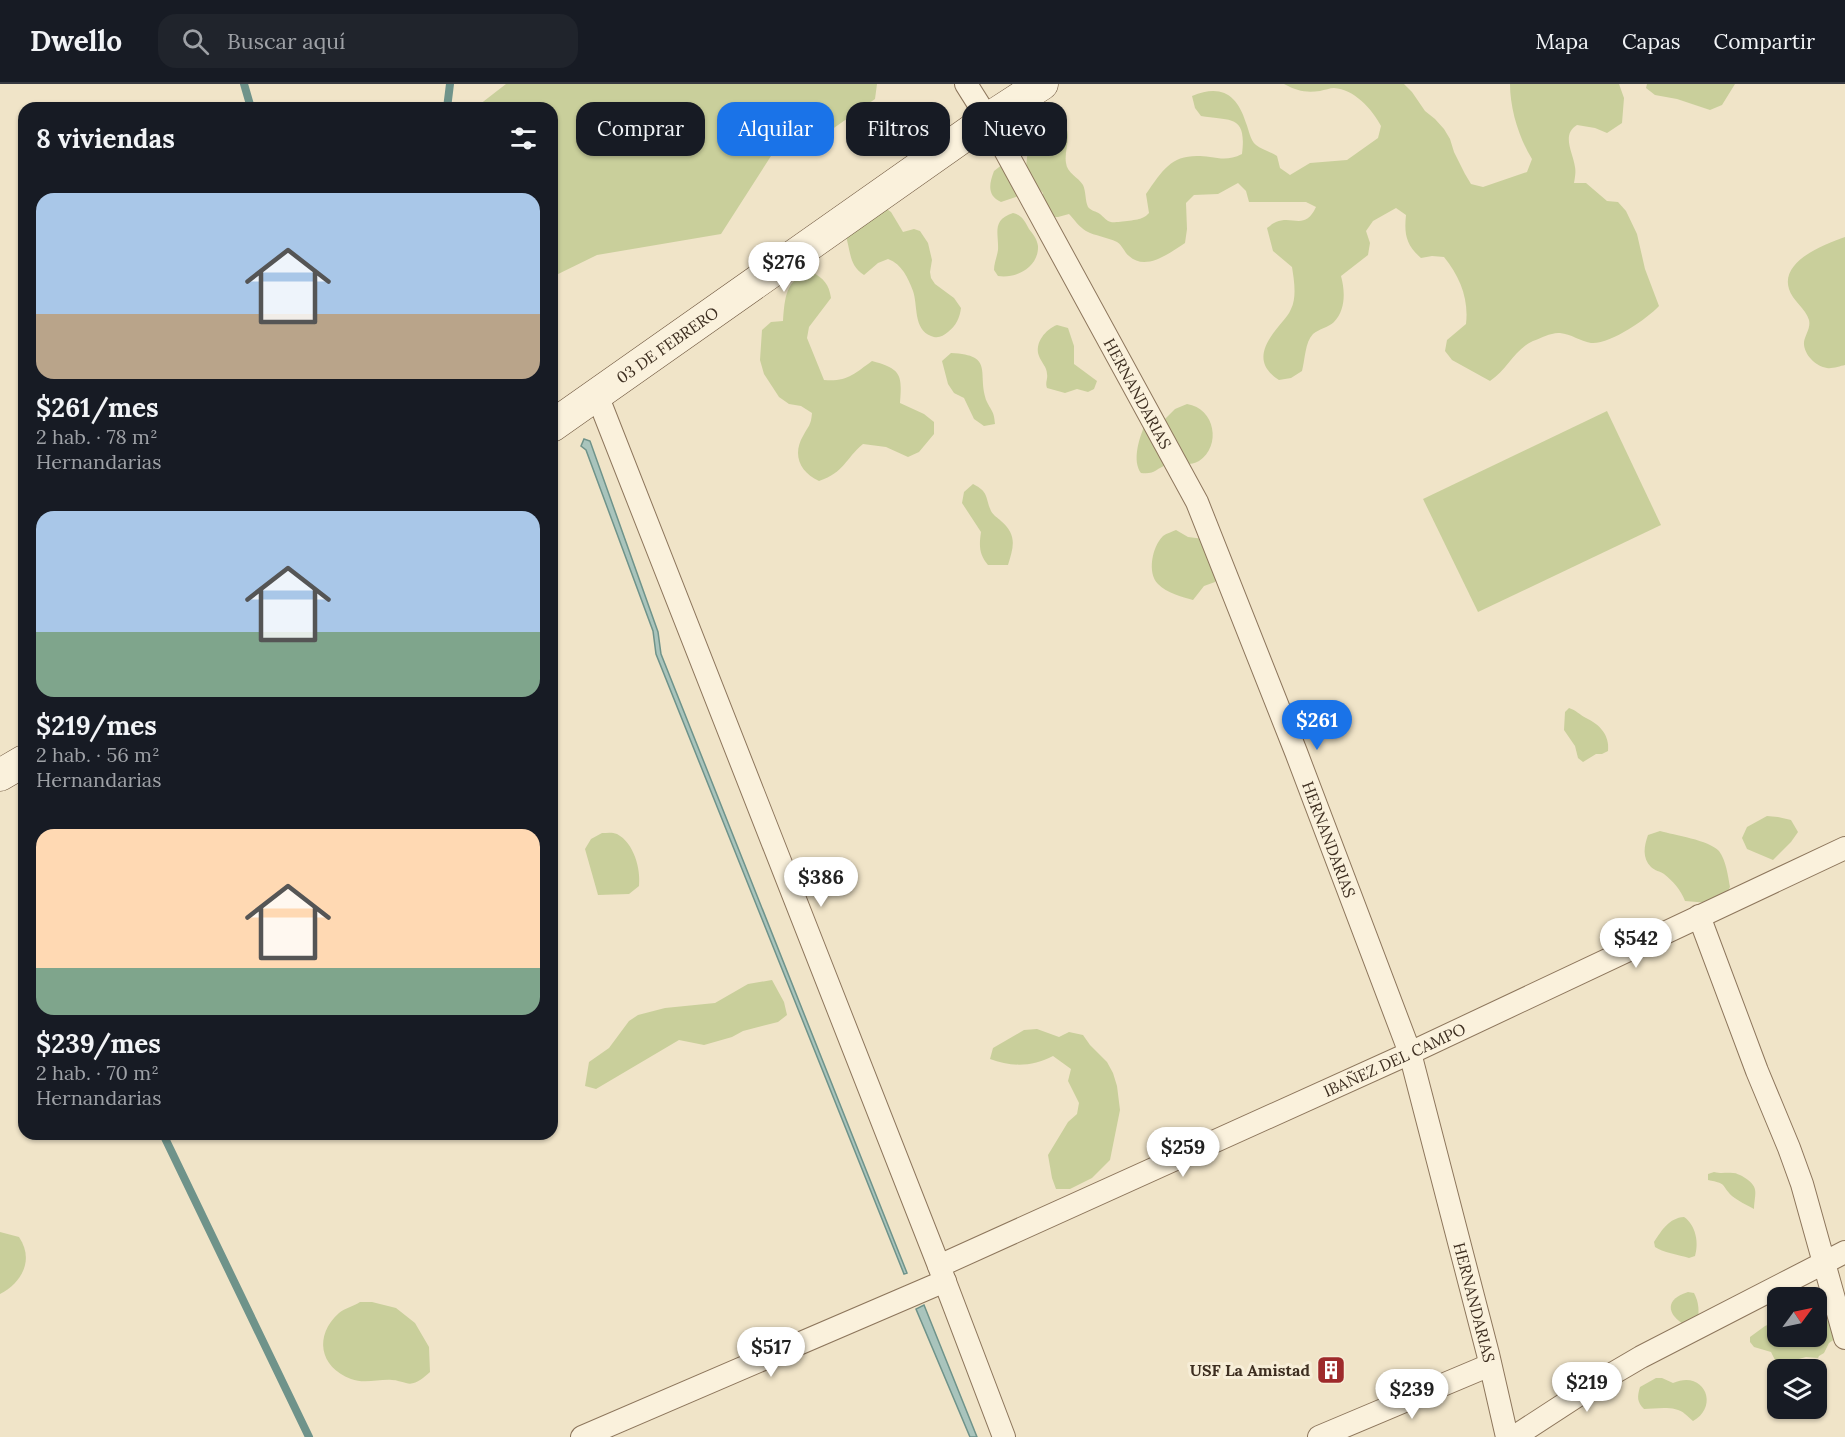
<!DOCTYPE html>
<html lang="es">
<meta charset="utf-8">
<style>
body{margin:0;font-family:Lora,serif;background:#20242c;color:#f1f3f6;height:100vh;display:flex;flex-direction:column;font-size:22px;white-space:nowrap}
*{box-sizing:border-box;margin:0}
p{font-size:20px;color:#9ea1a6}
.icon{flex:none;width:33px;height:33px;fill:none;stroke:currentColor;stroke-width:2;stroke-linecap:round;stroke-linejoin:round}
.map{position:relative;flex:1;overflow:hidden}
.side{position:absolute;left:18px;top:18px;width:540px;height:1038px;display:flex;flex-direction:column;background:#171b24;border-radius:18px;box-shadow:0 2px 4px #0004}
.side>*{flex:none}
.top-card{position:absolute;left:576px;top:18px;width:570px;height:54px;display:flex;gap:12px}
.needle{width:39px;rotate:57deg}
.controls{position:absolute;left:1767px;top:1203px;display:grid;gap:12px}
.controls a{display:grid;place-items:center;width:60px;height:60px;border-radius:12px;background:#171b24;box-shadow:0 2px 4px #0004;font-size:30px}
.price{position:absolute;translate:-50% -51px;padding:0 14px;border-radius:21px;background:#fff;color:#222;font-size:20px;line-height:39px;filter:drop-shadow(0 2px 3px #0008)}
.price::after{content:'';position:absolute;left:50%;top:36px;width:18px;height:14px;margin-left:-9px;background:inherit;clip-path:polygon(0 0,100% 0,50% 100%)}
.price.selected{background:#1a73e8;color:#fff}
ul{padding:0;list-style:none}
li{display:grid;align-content:center;gap:12px;height:318px;padding:0 18px}
li span{display:grid;place-items:center;height:186px;border-radius:18px;color:#555}
li>.icon{margin-inline-start:auto}
span .icon{width:108px;height:108px;fill:#fffc;stroke-width:1}
li b{font-size:26px}
h2{display:flex;justify-content:space-between;align-items:center;height:72px;padding:0 18px;font-size:26px}
.tag{padding:0 21px;border-radius:18px;background:#171b24;box-shadow:0 2px 4px #0004;font-size:21px;line-height:54px}
.tag.selected{background:#1a73e8;color:#fff}
header{display:flex;align-items:center;gap:36px;box-sizing:border-box;height:84px;padding:0 30px;background:#171b24;border-bottom:2px solid #363941}
header strong{font-size:28px}
nav{display:flex;gap:33px;margin-inline-start:auto;font-size:21px}
.search{width:420px;height:54px;background:#20242c;display:flex;align-items:center;gap:15px;box-sizing:border-box;padding:0 21px;border-radius:18px;color:#9ea1a6;font-size:22px}
.map>svg:first-child{display:block}
.green{fill:#c9cf9b}
.water{fill:#a9c4bc;stroke:#6f938a;stroke-width:1.5}
.lines{fill:none;stroke-linecap:round;stroke-linejoin:round}
.stream{stroke:#6f938a;stroke-width:8}
.street-casing{stroke:#8d765c;stroke-width:24}
.secondary-casing{stroke:#6f573f;stroke-width:33}
.street{stroke:#faf1dc;stroke-width:22}
.secondary{stroke:#faf1dc;stroke-width:32}
.labels{text-anchor:middle;stroke-width:6;stroke-linejoin:round;paint-order:stroke}
.street-label{font-size:16px;fill:#3d2e20;stroke:#f7eed8}
.poi-label{font-size:16px;font-weight:bold;fill:#3d2e20;stroke:#f7eed8;text-anchor:end}
</style>
<header>
<strong>Dwello</strong>
<div class="search"><svg class="icon" aria-label="search" viewBox="0 0 24 24"><circle cx="10" cy="10" r="6"/><path d="M15 15l6 6"/></svg>Buscar aquí</div>
<nav><a>Mapa</a><a>Capas</a><a>Compartir</a></nav>
</header>
<div class="map">
<svg width="1845" height="1353" viewBox="0 0 1845 1353">
<rect width="100%" height="100%" fill="#f0e4c8"/>
<g class="green">
<path d="M 506,0 L 877,0 L 875,15 L 831,46 L 771,72 L 721,150 L 597,171 L 552,193 L 552,24 L 475,24 Z"/>
<path d="M 1284,0 L 1404,0 L 1412,8 L 1425,27 L 1435,35 L 1444,45 L 1450,55 L 1454,68 L 1465,90 L 1471,100 L 1483,103 L 1527,88 L 1532,75 C 1519,54 1510,25 1510,0 L 1619,0 L 1624,14 L 1622,39 L 1607,49 L 1595,44 L 1577,41 C 1561,51 1573,68 1575,83 C 1576,88 1575,93 1574,99 L 1586,99 L 1607,117 L 1618,118 L 1626,127 L 1637,150 L 1645,185 L 1659,222 C 1647,235 1609,261 1591,259 C 1580,257 1571,250 1560,249 C 1552,248 1541,254 1533,257 C 1515,265 1507,286 1490,297 L 1452,276 L 1445,267 L 1447,256 L 1466,240 C 1469,215 1460,193 1444,173 L 1432,172 L 1421,174 C 1406,161 1404,150 1406,131 L 1396,124 L 1373,137 L 1366,147 L 1370,159 L 1368,171 L 1341,192 C 1345,207 1346,225 1334,238 C 1329,243 1319,245 1313,250 C 1305,258 1305,276 1302,287 L 1291,294 L 1279,296 C 1251,278 1266,257 1283,237 C 1286,233 1289,230 1291,225 C 1297,213 1294,196 1292,183 L 1273,167 L 1267,144 C 1270,142 1273,139 1276,138 C 1293,131 1305,147 1316,123 L 1306,118 L 1249,118 L 1246,107 L 1238,99 L 1218,110 L 1194,111 L 1186,119 L 1187,145 L 1185,159 C 1171,168 1146,188 1129,172 C 1124,168 1123,162 1117,158 C 1107,153 1095,152 1086,147 C 1079,143 1074,135 1069,130 L 1058,133 L 1052,133 L 1042,115 L 1043,109 L 1039,105 L 1001,118 C 987,112 989,100 994,87 L 1003,80 L 1026,86 C 1027,73 1030,25 1051,27 C 1058,28 1063,37 1066,43 C 1071,54 1064,68 1066,79 C 1067,89 1078,93 1083,101 C 1086,107 1085,117 1088,123 C 1091,127 1096,127 1100,130 C 1104,133 1106,137 1111,138 C 1114,139 1139,136 1142,134 C 1145,133 1147,131 1149,129 L 1146,110 C 1165,83 1173,68 1210,73 C 1222,75 1230,76 1242,70 C 1247,30 1230,37 1201,32 L 1195,24 L 1192,12 C 1221,0 1237,10 1246,39 C 1249,46 1250,56 1256,61 C 1261,65 1271,68 1277,72 L 1280,84 L 1290,91 L 1310,79 L 1347,76 L 1378,54 L 1381,42 C 1372,25 1354,5 1334,4 C 1330,4 1325,6 1320,7 C 1306,9 1297,7 1284,0 Z"/>
<path d="M 1647,0 L 1735,0 L 1722,21 L 1710,26 L 1677,15 L 1655,11 L 1646,4 Z"/>
<path d="M 881,121 L 891,128 L 903,148 L 914,145 L 920,147 L 928,159 L 932,176 L 930,188 L 931,194 L 935,200 L 954,214 L 961,224 C 960,233 956,242 948,248 C 943,252 938,255 931,252 C 913,245 918,221 913,207 C 908,194 902,180 888,175 L 878,179 L 864,191 C 848,181 851,165 845,150 Z"/>
<path d="M 1013,129 C 1022,131 1025,137 1029,145 C 1033,150 1037,155 1038,162 C 1039,183 1016,195 998,192 L 994,186 C 994,179 997,173 998,166 C 999,150 991,136 1013,129 Z"/>
<path d="M 1845,153 L 1845,281 C 1840,282 1832,285 1827,284 C 1816,283 1803,270 1804,258 C 1805,251 1811,244 1809,236 C 1806,225 1792,216 1789,205 C 1780,177 1825,160 1845,153 Z"/>
<path d="M 812,188 C 824,195 829,200 831,214 L 809,243 L 807,254 L 824,296 C 847,298 854,290 872,277 C 902,285 902,291 900,319 L 924,330 L 934,338 L 934,350 L 919,368 L 908,373 L 886,363 L 863,360 C 845,375 845,388 819,397 C 800,388 792,371 803,352 C 808,342 811,342 812,329 L 801,322 L 789,320 L 779,313 L 764,290 L 760,276 L 762,246 L 771,238 L 783,237 C 785,214 785,194 812,188 Z"/>
<path d="M 1057,241 L 1068,244 L 1074,262 L 1074,280 L 1097,297 L 1094,305 L 1088,308 L 1077,305 L 1065,309 L 1047,304 C 1045,298 1048,295 1047,290 C 1047,283 1041,278 1039,272 C 1034,259 1046,245 1057,241 Z"/>
<path d="M 951,269 C 996,271 976,290 987,318 C 992,328 994,327 995,340 L 984,342 L 974,335 L 964,314 L 954,309 L 948,300 L 942,277 Z"/>
<path d="M 1187,320 C 1215,324 1222,362 1199,377 C 1190,383 1177,378 1167,381 C 1156,384 1155,391 1141,389 C 1132,377 1139,355 1144,343 L 1157,343 L 1175,325 Z"/>
<path d="M 1607,327 L 1661,441 L 1478,528 L 1423,415 Z"/>
<path d="M 973,400 C 989,408 985,413 991,427 C 993,431 998,434 1001,437 C 1017,451 1014,462 1008,481 L 988,481 C 979,470 979,462 981,448 L 962,419 L 964,408 Z"/>
<path d="M 1176,446 L 1188,453 L 1212,456 L 1222,488 L 1215,498 L 1204,502 L 1193,516 C 1182,513 1167,509 1158,500 C 1147,489 1152,463 1163,452 C 1167,449 1172,448 1176,446 Z"/>
<path d="M 1569,624 C 1576,626 1580,631 1586,634 C 1599,640 1610,651 1608,667 L 1602,670 L 1596,670 L 1583,678 L 1578,674 L 1575,662 L 1564,646 L 1565,628 Z"/>
<path d="M 1767,732 L 1778,733 L 1791,736 L 1798,748 L 1791,758 L 1773,776 L 1747,765 L 1742,754 L 1747,743 Z"/>
<path d="M 1660,747 C 1674,751 1709,756 1719,767 C 1726,776 1728,792 1730,803 L 1725,813 L 1709,819 L 1685,817 C 1681,806 1673,797 1664,790 C 1660,787 1655,787 1651,783 C 1642,774 1644,762 1648,751 Z"/>
<path d="M 602,749 C 607,749 612,748 617,750 C 634,759 641,785 639,802 L 629,810 L 598,811 L 585,765 L 591,755 Z"/>
<path d="M 772,896 L 784,918 L 787,931 L 778,938 L 743,947 L 732,953 L 704,961 L 679,956 L 596,1005 L 585,1002 L 589,978 L 609,964 L 629,937 L 638,931 L 665,924 L 715,919 L 748,900 Z"/>
<path d="M 1037,945 L 1059,953 L 1069,948 L 1083,951 L 1090,961 L 1107,978 L 1113,989 L 1117,1002 L 1120,1026 L 1110,1076 L 1092,1094 L 1070,1105 L 1056,1105 L 1052,1094 L 1048,1071 L 1068,1038 L 1077,1030 L 1079,1019 L 1068,997 L 1071,985 L 1053,972 C 1033,983 1010,983 990,975 L 993,964 L 1024,946 Z"/>
<path d="M 1714,1088 C 1723,1090 1725,1088 1733,1089 C 1737,1089 1739,1091 1742,1092 C 1760,1103 1755,1107 1754,1125 C 1747,1121 1738,1117 1732,1112 C 1720,1100 1728,1100 1708,1096 L 1708,1090 Z"/>
<path d="M 1684,1133 C 1696,1141 1699,1159 1695,1172 L 1689,1174 C 1679,1171 1662,1168 1655,1163 L 1654,1158 C 1662,1146 1669,1134 1684,1133 Z"/>
<path d="M 0,1148 L 19,1153 C 34,1175 23,1198 0,1210 Z"/>
<path d="M 1688,1208 L 1694,1209 C 1699,1218 1699,1227 1698,1236 L 1685,1241 C 1666,1230 1665,1215 1688,1208 Z"/>
<path d="M 360,1218 L 372,1218 L 396,1224 L 415,1239 L 429,1263 L 430,1288 C 423,1294 415,1302 406,1299 C 401,1298 397,1296 392,1296 C 379,1295 364,1300 351,1295 C 319,1283 314,1251 339,1229 C 345,1224 354,1222 360,1218 Z"/>
<path d="M 1832,1224 L 1839,1252 L 1829,1259 L 1824,1269 L 1819,1272 L 1818,1274 L 1806,1273 L 1788,1278 L 1776,1278 L 1771,1268 L 1754,1263 L 1750,1258 L 1750,1253 L 1765,1242 L 1777,1237 L 1778,1252 L 1816,1252 L 1817,1231 Z"/>
<path d="M 1656,1294 L 1662,1294 L 1673,1299 C 1704,1285 1720,1322 1693,1337 C 1690,1335 1688,1332 1685,1330 C 1675,1321 1656,1325 1644,1325 C 1637,1318 1637,1313 1640,1303 Z"/>
</g>
<g class="water">
<path d="M 584,355 L 590,357 L 658,548 L 661,570 L 907,1189 L 904,1190 L 656,570 L 653,547 L 586,366 L 581,362 Z"/>
<path d="M 924,1221 L 977,1353 L 970,1353 L 916,1225 Z"/>
</g>
<g class="lines">
<g class="stream">
<path d="M 244,0 L 251,24"/>
<path d="M 447,24 L 450,0"/>
<path d="M 163,1050 L 309,1353"/>
</g>
<g class="street-casing">
<g id="street">
<path id="s1" d="M 966,0 L 988,35 L 1197,418 L 1296,668 L 1410,969 L 1488,1270 L 1507,1353"/>
<path d="M 597,311 L 939,1182 L 1004,1353"/>
<path d="M 1699,832 L 1757,987 L 1789,1064 L 1802,1100 L 1845,1254"/>
<path id="s2" d="M 939,1182 L 1410,969 L 1845,764"/>
<path d="M 582,1353 L 945,1197"/>
<path d="M 1319,1353 L 1490,1281"/>
<path d="M 1514,1353 L 1600,1297 L 1641,1273 L 1845,1168"/>
</g>
</g>
<g class="secondary-casing">
<g id="secondary">
<path id="s3" d="M 552,342 L 988,35 L 1042,0"/>
<path d="M 0,691 L 24,677"/>
</g>
</g>
<use href="#street" class="street"/>
<use href="#secondary" class="secondary"/>
</g>
<defs>
<g id="building-square" transform="scale(1.5)"><rect x="-9" y="-9" width="18" height="18" rx="4" fill="#9e2a2b" stroke="#f7eed8"/><path d="M-4-6H4V6H1V3H-1V6H-4ZM-2.5-4.3h1.7v1.8h-1.7ZM.8-4.3h1.7v1.8H.8ZM-2.5-1h1.7V.8h-1.7ZM.8-1h1.7V.8H.8Z" fill="#fff"/></g>
</defs>
<g fill-rule="evenodd">
<use href="#building-square" x="1331" y="1286"/>
</g>
<g class="labels">
<g class="street-label">
<text dy="6" stroke="none"><textPath href="#s3" startOffset="141">03 DE FEBRERO</textPath></text>
<text dy="6" stroke="none"><textPath href="#s1" startOffset="354">HERNANDARIAS</textPath></text>
<text dy="6" stroke="none"><textPath href="#s1" startOffset="840">HERNANDARIAS</textPath></text>
<text dy="6" stroke="none"><textPath href="#s2" startOffset="500">IBAÑEZ DEL CAMPO</textPath></text>
<text dy="6" stroke="none"><textPath href="#s1" startOffset="1326">HERNANDARIAS</textPath></text>
</g>
<g class="poi-label">
<text x="1310" y="1292">USF La Amistad</text>
</g>
</g>
</svg>
<div class="controls">
<a><svg class="needle" viewBox="-14 -14 28 28"><path d="M0-13l5 13h-10z" fill="#e53935"/><path d="M0 13l5-13h-10z" fill="#9ea1a6"/></svg></a>
<a><svg class="icon" aria-label="layers" viewBox="0 0 24 24"><path d="M12 4l9 5-9 5-9-5zM3 14l9 5 9-5"/></svg></a>
</div>
<b class="price" style="left:784px;top:209px">$276</b>
<b class="price selected" style="left:1317px;top:667px">$261</b>
<b class="price" style="left:821px;top:824px">$386</b>
<b class="price" style="left:1636px;top:885px">$542</b>
<b class="price" style="left:1183px;top:1094px">$259</b>
<b class="price" style="left:771px;top:1294px">$517</b>
<b class="price" style="left:1587px;top:1329px">$219</b>
<b class="price" style="left:1412px;top:1336px">$239</b>
<div class="top-card">
<a class="tag">Comprar</a>
<a class="tag selected">Alquilar</a>
<a class="tag">Filtros</a>
<a class="tag">Nuevo</a>
</div>
<section class="side">
<h2>8 viviendas<svg class="icon" aria-label="filters" viewBox="0 0 24 24"><path d="M4 7h16M4 17h16"/><circle cx="9" cy="7" r="2"/><circle cx="15" cy="17" r="2"/></svg></h2>
<ul>
<li><span style="background:linear-gradient(#a9c7e8 65%,#b9a48a 0)"><svg class="icon" aria-label="home" viewBox="0 0 24 24"><path d="M3 11l9-7 9 7M6 9v11h12V9"/></svg></span><div><b>$261/mes</b><p>2 hab. · 78 m²</p><p>Hernandarias</p></div></li>
<li><span style="background:linear-gradient(#a9c7e8 65%,#7fa58c 0)"><svg class="icon" aria-label="home" viewBox="0 0 24 24"><path d="M3 11l9-7 9 7M6 9v11h12V9"/></svg></span><div><b>$219/mes</b><p>2 hab. · 56 m²</p><p>Hernandarias</p></div></li>
<li><span style="background:linear-gradient(#ffd9b3 75%,#7fa58c 0)"><svg class="icon" aria-label="home" viewBox="0 0 24 24"><path d="M3 11l9-7 9 7M6 9v11h12V9"/></svg></span><div><b>$239/mes</b><p>2 hab. · 70 m²</p><p>Hernandarias</p></div></li>
</ul>
</section>
</div>
